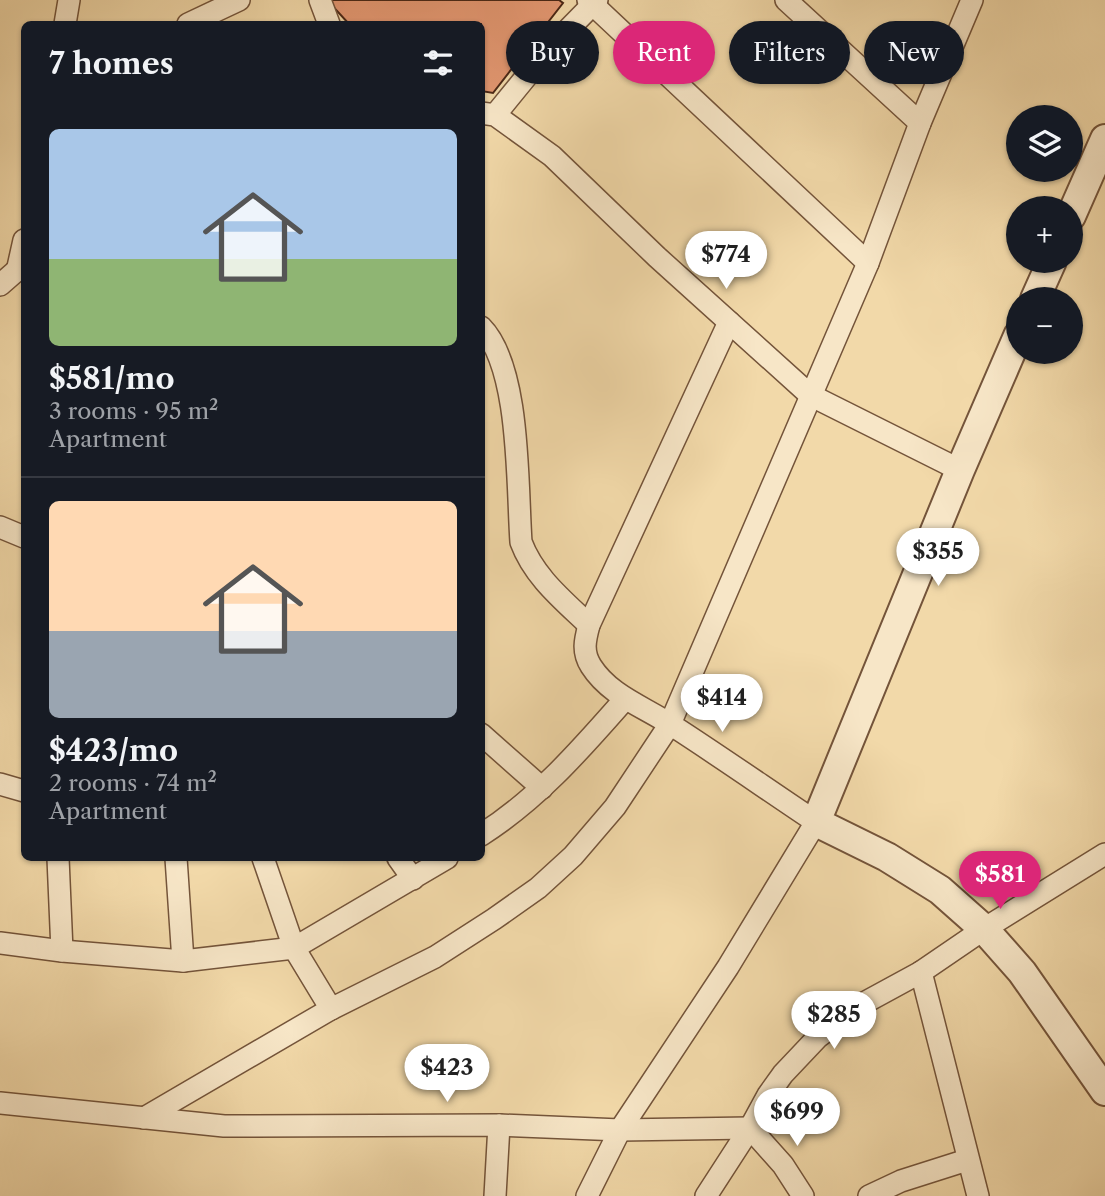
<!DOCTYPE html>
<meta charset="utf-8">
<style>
body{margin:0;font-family:"Libre Caslon Text",serif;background:#20242c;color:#f1f3f6;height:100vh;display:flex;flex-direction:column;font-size:26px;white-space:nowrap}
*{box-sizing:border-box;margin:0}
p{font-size:23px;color:#9ea1a6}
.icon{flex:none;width:38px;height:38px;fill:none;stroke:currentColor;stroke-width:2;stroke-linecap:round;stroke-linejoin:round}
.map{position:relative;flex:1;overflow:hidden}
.sheet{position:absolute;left:21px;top:21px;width:464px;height:840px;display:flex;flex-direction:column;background:#171b24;border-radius:10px;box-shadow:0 2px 5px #0004}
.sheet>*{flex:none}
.banner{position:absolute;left:506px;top:21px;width:494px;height:63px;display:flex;gap:14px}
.tools{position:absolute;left:1006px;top:105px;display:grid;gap:14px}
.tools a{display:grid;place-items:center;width:77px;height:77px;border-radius:50%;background:#171b24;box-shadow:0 2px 5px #0004;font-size:35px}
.price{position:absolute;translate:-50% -60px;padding:0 16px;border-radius:24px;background:#fff;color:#222;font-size:23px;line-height:46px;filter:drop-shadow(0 2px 4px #0008)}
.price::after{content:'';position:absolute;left:50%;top:42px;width:21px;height:16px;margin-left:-10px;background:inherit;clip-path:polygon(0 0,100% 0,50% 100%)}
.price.on{background:#db2777;color:#fff}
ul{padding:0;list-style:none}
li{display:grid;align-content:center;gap:14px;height:371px;padding:0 28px}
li+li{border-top:2px solid #363941}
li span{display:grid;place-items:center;height:217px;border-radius:10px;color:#555}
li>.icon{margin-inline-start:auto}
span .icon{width:126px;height:126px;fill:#fffc;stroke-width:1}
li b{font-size:30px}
h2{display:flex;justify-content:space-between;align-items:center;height:84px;padding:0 28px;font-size:30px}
.tag{padding:0 24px;border-radius:32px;background:#171b24;box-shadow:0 2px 5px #0004;font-size:24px;line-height:63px}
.tag.on{background:#db2777;color:#fff}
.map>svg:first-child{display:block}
.building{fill:#e29670;stroke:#4a2715;stroke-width:2}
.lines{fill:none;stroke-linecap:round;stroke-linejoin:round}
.minor-casing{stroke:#74543a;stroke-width:24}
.tertiary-casing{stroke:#74543a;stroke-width:32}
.minor{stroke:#f7e6c7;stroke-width:21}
.tertiary{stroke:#f7e6c7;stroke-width:28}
</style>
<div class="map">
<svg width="1105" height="1196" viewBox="0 0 1105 1196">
<rect width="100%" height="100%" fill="#f2d9a9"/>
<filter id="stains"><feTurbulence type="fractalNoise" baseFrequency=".00286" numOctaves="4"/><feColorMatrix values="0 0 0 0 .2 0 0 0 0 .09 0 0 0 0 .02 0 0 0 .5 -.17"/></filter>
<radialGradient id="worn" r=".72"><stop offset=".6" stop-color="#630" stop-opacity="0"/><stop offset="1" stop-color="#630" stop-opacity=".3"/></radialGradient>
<path class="building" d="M 327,0 L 559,0 L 563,3 L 493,93 L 481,91 L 481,24 L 349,24 Z"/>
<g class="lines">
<g class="minor-casing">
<g id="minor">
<path d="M 320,0 L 329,24"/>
<path d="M 588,0 L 868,263"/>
<path d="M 786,0 L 920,123"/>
<path d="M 65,24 L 69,0"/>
<path d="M 188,24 L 239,0"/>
<path d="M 481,113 L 495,115 L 552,156 L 657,257 L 810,395 L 960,470"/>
<path d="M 495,115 L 548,50 L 597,0"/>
<path d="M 18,267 L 24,240"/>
<path d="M 0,285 L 24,264"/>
<path d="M 481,327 C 521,367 517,487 521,542 C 534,577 563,600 589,625"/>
<path d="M 0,527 L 24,537"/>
<path d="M 481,734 L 542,788"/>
<path d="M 0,784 L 24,791"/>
<path d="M 481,835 C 538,799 581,749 625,699"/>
<path d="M 58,858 L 62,951"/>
<path d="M 176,858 L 183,961"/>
<path d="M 263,858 L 294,948 L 331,1009"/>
<path d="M 398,858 L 413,879"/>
<path d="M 0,943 L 62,951 L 183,961 L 294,948 L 447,858"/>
<path d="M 921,972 L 978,1196"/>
<path d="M 0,1103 L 224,1126 L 499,1125 L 620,1130 L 750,1128 L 783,1165 L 803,1196"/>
<path d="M 144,1118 L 331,1009 L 435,957 L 494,919 L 538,888 L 573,856 L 615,807 L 670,724 L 868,263 L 920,123 L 972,0"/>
<path d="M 495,1196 L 499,1125"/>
<path d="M 587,1196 L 620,1130 L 728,967 L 816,822 C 768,790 721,757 673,726 C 645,707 610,696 591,666 C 582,652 585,640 589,625 L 729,322"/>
<path d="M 706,1196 L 750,1128 L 768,1095 L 783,1074 L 818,1037 L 864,1003 L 921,972 L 984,929 L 1105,854"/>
<path d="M 869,1196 L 901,1181 L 967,1160"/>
</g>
</g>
<g class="tertiary-casing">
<g id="tertiary">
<path d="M 1071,216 L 1105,139"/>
<path d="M 1035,299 L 1052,261"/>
<path d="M 1018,336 L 960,470 L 816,822 L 887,857 L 940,890 L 984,929 L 1022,972 L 1105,1091"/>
</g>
</g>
<use href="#minor" class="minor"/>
<use href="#tertiary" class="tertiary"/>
</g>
<rect width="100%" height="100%" filter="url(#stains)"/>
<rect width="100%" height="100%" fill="url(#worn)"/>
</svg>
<div class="tools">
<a><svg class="icon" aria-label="layers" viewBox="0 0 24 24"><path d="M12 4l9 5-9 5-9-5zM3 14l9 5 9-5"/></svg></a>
<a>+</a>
<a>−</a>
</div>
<b class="price" style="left:726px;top:291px">$774</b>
<b class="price" style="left:938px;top:588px">$355</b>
<b class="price" style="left:722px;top:734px">$414</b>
<b class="price on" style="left:1000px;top:911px">$581</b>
<b class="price" style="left:834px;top:1051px">$285</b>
<b class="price" style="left:447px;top:1104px">$423</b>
<b class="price" style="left:797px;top:1148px">$699</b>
<div class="banner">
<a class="tag">Buy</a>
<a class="tag on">Rent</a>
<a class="tag">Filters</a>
<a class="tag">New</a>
</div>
<section class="sheet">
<h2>7 homes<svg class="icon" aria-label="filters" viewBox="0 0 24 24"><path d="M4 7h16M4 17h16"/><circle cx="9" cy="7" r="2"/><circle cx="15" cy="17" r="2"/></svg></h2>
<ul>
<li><span style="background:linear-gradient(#a9c7e8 60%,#8fb573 0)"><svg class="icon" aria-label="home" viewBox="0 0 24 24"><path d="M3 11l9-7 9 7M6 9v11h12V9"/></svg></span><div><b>$581/mo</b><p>3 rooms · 95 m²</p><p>Apartment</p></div></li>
<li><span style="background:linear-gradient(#ffd9b3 60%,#9aa5b1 0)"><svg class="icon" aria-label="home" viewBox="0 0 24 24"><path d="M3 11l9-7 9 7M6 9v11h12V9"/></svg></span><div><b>$423/mo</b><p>2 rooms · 74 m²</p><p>Apartment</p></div></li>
</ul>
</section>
</div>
